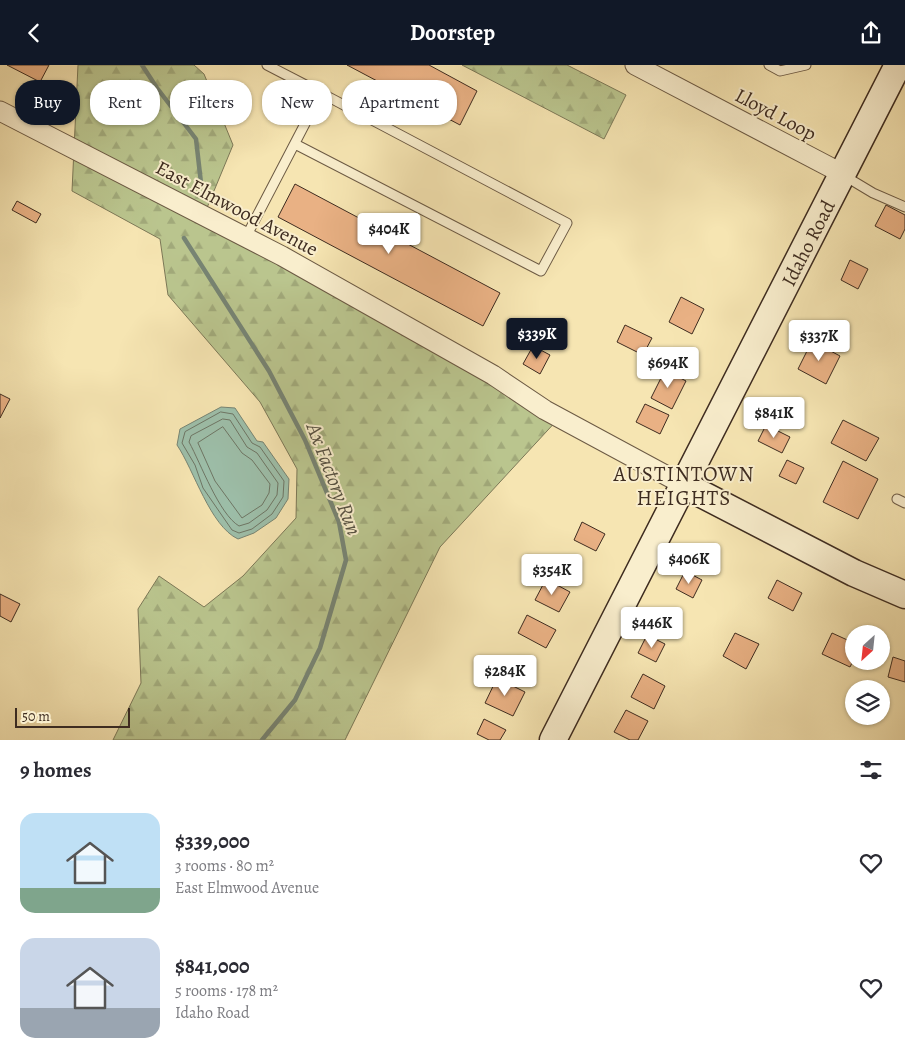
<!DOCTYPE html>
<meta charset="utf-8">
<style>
body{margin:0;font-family:Alegreya,serif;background:#f2f2f3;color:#2b2b33;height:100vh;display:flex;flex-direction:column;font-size:19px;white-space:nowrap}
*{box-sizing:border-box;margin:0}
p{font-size:16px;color:#7c7c81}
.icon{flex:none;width:28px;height:28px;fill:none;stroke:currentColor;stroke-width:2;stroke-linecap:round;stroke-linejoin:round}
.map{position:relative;height:675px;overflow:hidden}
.drawer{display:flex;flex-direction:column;background:#fff;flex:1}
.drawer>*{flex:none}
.banner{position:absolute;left:15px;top:15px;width:500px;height:45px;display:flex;gap:10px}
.needle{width:32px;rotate:207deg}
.fabs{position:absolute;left:845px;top:560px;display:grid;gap:10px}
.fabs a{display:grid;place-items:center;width:45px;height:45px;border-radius:50%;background:#fff;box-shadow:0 1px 4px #0004;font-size:25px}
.scale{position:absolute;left:15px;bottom:12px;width:115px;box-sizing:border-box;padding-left:5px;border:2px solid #3e2c20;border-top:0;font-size:14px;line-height:18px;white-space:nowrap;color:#3e2c20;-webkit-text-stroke:4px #f9eecd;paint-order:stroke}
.price{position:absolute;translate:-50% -42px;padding:0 11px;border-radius:5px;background:#fff;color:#222;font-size:16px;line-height:32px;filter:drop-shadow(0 1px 2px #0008)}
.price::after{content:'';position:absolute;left:50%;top:30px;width:15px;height:11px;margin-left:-8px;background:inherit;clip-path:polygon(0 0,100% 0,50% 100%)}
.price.selected{background:#111827;color:#fff}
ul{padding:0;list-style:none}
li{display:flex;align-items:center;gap:15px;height:125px;padding:0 20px}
li span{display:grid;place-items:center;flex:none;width:140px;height:100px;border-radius:15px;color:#555}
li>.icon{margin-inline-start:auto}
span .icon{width:60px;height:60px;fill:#fffc;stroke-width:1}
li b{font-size:21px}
h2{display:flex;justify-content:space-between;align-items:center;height:60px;padding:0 20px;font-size:21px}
.tag{padding:0 18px;border-radius:20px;background:#fff;box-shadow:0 1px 4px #0004;font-size:18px;line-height:45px}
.tag.selected{background:#111827;color:#fff}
header{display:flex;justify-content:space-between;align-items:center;height:65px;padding:0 20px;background:#111827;color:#fff;font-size:22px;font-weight:700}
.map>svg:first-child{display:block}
.forest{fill:url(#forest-firs);stroke:#7c7857}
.water{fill:#9dbfaa;stroke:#778473}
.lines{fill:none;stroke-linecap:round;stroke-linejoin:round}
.shore{stroke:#6e7665;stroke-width:1}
.stream{stroke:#778473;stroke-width:4.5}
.building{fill:#e9b184;stroke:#3e2c20}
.lane-casing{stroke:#6c5a44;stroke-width:11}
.street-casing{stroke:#6c5a44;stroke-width:21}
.secondary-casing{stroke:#3e2c20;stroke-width:29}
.lane{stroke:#f9eecd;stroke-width:9}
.street{stroke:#f9eecd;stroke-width:19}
.secondary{stroke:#f9eecd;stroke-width:26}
.labels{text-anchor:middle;stroke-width:4;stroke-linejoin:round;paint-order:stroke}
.street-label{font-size:20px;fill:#3e2c20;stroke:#f9eecd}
.neighbourhood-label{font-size:21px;letter-spacing:1px;fill:#3e2c20;stroke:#f9eecd}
.water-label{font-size:21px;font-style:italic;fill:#565142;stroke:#f9eecd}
</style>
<header><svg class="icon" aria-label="back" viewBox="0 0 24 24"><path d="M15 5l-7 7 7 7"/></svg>Doorstep<svg class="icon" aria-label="share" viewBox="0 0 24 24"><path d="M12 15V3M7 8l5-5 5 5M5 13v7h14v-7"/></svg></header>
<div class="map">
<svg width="905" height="675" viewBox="0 0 905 675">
<defs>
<pattern id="forest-firs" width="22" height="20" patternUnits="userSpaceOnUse" patternTransform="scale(1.25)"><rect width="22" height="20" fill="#bac58e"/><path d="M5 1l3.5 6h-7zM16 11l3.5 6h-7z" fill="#a1a97a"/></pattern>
</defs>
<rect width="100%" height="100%" fill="#f6e5b2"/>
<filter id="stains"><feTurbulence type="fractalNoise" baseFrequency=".004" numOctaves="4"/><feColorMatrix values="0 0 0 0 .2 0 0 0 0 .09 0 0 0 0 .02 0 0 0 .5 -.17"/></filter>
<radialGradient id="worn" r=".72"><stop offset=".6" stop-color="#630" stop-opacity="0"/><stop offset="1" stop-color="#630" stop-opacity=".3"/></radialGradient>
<g class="forest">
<path d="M 78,0 L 194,0 L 204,9 L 233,80 L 204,150 L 559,353 L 440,482 L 345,675 L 113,675 L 141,618 L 138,544 L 159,511 L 204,542 L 243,511 L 296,453 L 297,404 L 260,337 L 168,230 L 160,174 L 72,126 Z"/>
<path d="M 462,0 L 567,0 L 626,30 L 604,74 Z"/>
</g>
<path class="water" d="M 221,342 L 235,343 L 257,376 L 263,377 L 289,414 L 288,434 L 276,453 L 254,468 L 238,474 C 210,461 194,405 177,380 L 180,364 Z"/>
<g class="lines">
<g class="shore">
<path d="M 221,347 L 233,349 L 252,378 L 260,382 L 284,416 L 283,432 L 272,449 L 252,464 L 239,468 L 232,465 L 203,423 L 195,400 L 182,378 L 185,367 Z"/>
<path d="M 223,354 L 230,355 L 247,382 L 257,388 L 278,418 L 277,430 L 267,445 L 249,458 L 239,461 C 219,449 201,399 189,377 L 191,371 Z"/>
<path d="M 223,362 L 242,388 L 252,395 L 270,419 L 269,428 L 262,440 L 242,453 L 215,416 L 198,378 Z"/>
</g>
<g class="stream">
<path d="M 142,0 L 157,23 L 196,74 L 201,118"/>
<path d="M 184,173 L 269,306 L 305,375 L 339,457 L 346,495 L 320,583 L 295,635 L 262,675"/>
</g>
</g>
<g class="building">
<path d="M 7,0 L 49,0 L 40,17 Z"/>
<path d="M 347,0 L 429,0 L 477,26 L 460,60 Z"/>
<path d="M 295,119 L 500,228 L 483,261 L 278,152 Z"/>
<path d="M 17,136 L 41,149 L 36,158 L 12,145 Z"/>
<path d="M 886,140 L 905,150 L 905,164 L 900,174 L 875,161 Z"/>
<path d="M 850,195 L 868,204 L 858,224 L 841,215 Z"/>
<path d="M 681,232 L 704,244 L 692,269 L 669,257 Z"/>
<path d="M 625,260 L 652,273 L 643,290 L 617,277 Z"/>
<path d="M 812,276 L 840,291 L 826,319 L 798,304 Z"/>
<path d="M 533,281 L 550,290 L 540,309 L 523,299 Z"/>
<path d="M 665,305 L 686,316 L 672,344 L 651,333 Z"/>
<path d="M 0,329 L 10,334 L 0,353 Z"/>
<path d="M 645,339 L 669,350 L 660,369 L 636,357 Z"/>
<path d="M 843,355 L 879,373 L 866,396 L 831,378 Z"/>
<path d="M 766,360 L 790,372 L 782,388 L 758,376 Z"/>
<path d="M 787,395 L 804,403 L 796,419 L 779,411 Z"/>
<path d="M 843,396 L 878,414 L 858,454 L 823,437 Z"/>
<path d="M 582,457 L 605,469 L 596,486 L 574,475 Z"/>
<path d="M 685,506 L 702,515 L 693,533 L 676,524 Z"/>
<path d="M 546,514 L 570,527 L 559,547 L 535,535 Z"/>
<path d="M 777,515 L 802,528 L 793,546 L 768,533 Z"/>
<path d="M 0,529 L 20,539 L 11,557 L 0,551 Z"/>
<path d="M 527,550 L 556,565 L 546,583 L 518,568 Z"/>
<path d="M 735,568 L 759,579 L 746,604 L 723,591 Z"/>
<path d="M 832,568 L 854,578 L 854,594 L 850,602 L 822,589 Z"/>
<path d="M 647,570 L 665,579 L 656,597 L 638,588 Z"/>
<path d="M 893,592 L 905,596 L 905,617 L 888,612 Z"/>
<path d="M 643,609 L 665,621 L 654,644 L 631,632 Z"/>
<path d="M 497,613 L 525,627 L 513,651 L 485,638 Z"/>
<path d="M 626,645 L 648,656 L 638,675 L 630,675 L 614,667 Z"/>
<path d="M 484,654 L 506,665 L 500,675 L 489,675 L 477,669 Z"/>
</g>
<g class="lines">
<g class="lane-casing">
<g id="lane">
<path d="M 267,0 L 321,28"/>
<path d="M 769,0 L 780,6 L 806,0"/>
<path d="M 843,110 L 873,128 L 905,142"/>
<path d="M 246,172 L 321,28 L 567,158 L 541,206 L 295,79"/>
<path d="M 897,434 L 905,438"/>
</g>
</g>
<g class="street-casing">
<g id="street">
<path d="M 635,0 L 843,109"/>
<path d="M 0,46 L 282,191 L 493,310 L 545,345 L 684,420"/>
</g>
</g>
<g class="secondary-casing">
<g id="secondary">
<path d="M 684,420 L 854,508 L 905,530"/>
<path d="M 553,675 L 898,0"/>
</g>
</g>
<use href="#lane" class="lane"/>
<use href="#street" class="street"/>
<use href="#secondary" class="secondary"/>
</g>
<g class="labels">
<g class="street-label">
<text transform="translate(776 49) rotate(28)" y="7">Lloyd Loop</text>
<text transform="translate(237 143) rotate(28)" y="7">East Elmwood Avenue</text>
<text transform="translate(808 178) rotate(-63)" y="7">Idaho Road</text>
</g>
<g class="neighbourhood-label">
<text x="684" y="416">AUSTINTOWN<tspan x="684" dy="24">HEIGHTS</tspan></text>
</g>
<g class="water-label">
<text transform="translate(334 414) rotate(69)" y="7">Ax Factory Run</text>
</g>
</g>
<rect width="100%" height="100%" filter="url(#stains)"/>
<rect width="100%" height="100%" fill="url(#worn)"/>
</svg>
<div class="fabs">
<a><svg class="needle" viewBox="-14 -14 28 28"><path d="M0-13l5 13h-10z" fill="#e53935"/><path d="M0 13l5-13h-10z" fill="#7c7c81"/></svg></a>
<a><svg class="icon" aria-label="layers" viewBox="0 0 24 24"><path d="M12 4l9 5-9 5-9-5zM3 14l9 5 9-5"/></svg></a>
</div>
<div class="scale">50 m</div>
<b class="price" style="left:389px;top:190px">$404K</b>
<b class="price selected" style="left:537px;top:295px">$339K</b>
<b class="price" style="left:819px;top:297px">$337K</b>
<b class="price" style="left:668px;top:324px">$694K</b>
<b class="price" style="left:774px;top:374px">$841K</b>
<b class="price" style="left:689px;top:520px">$406K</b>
<b class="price" style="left:552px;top:531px">$354K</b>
<b class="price" style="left:652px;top:584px">$446K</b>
<b class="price" style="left:505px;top:632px">$284K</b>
<div class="banner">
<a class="tag selected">Buy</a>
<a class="tag">Rent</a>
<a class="tag">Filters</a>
<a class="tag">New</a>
<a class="tag">Apartment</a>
</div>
</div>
<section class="drawer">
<h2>9 homes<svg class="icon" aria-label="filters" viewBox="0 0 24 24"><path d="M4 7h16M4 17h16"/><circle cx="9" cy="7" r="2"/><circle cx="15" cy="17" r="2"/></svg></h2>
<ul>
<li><span style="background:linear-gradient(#bfe0f5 75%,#7fa58c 0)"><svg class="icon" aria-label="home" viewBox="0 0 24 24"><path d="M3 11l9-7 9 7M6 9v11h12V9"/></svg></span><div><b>$339,000</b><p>3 rooms · 80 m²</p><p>East Elmwood Avenue</p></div><svg class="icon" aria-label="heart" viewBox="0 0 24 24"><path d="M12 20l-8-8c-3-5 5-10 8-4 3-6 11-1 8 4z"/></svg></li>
<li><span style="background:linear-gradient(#c9d6e8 70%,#9aa5b1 0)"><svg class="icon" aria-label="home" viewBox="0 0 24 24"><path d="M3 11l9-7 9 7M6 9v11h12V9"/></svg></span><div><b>$841,000</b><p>5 rooms · 178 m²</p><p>Idaho Road</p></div><svg class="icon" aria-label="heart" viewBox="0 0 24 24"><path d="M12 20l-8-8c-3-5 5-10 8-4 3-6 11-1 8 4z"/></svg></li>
</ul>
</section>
